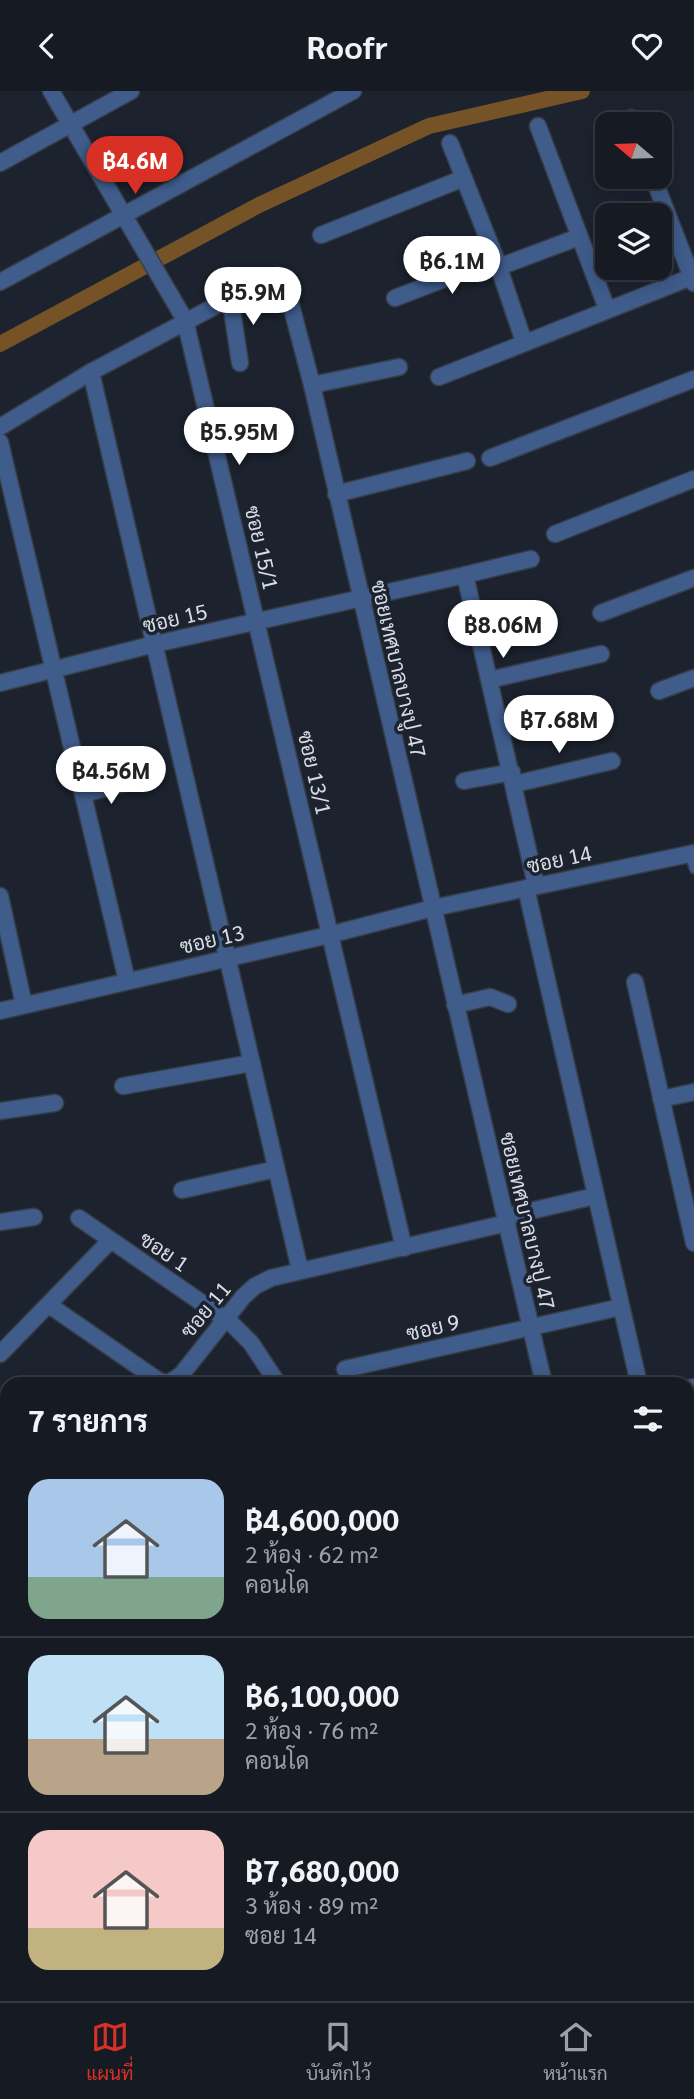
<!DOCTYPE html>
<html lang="th">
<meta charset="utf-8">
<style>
body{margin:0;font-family:Georgia,Sarabun,serif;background:#222730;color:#f1f3f6;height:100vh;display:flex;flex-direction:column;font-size:26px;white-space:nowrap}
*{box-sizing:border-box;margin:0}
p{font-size:23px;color:#9da1a6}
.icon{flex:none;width:38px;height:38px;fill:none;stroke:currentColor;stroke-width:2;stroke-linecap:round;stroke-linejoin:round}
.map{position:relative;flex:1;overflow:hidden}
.sheet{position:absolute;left:0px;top:1286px;width:695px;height:625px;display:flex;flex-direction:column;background:#151a23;border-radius:21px 21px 0 0;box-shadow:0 4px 18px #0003,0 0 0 2px #343841}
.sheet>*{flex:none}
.needle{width:46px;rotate:289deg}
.tools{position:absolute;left:595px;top:21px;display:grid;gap:14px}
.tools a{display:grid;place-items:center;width:77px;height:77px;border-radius:14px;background:#151a23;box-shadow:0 4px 18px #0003,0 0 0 2px #343841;font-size:35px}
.price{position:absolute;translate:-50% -60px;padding:0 16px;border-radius:24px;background:#fff;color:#222;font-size:23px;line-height:46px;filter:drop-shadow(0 2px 4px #0008)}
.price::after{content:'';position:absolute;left:50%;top:42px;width:21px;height:16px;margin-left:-10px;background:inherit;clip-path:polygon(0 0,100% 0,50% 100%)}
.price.active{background:#d93025;color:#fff}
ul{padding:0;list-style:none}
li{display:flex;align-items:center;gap:21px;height:175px;padding:0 28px}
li+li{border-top:2px solid #343841}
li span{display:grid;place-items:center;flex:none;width:196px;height:140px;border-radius:21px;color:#555}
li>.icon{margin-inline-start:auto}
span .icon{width:84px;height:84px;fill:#fffc;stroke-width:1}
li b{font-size:30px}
h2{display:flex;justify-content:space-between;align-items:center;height:84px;padding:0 28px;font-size:30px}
header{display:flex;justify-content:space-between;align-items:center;height:91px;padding:0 28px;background:#151a23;font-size:32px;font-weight:700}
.tab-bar{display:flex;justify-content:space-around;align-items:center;height:98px;border-top:2px solid #343841;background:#151a23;font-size:19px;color:#9da1a6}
.tab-bar a{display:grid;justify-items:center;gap:4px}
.tab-bar .active{color:#d93025}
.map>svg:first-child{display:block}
.water{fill:#755326}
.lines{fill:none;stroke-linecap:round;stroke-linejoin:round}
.canal{stroke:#755326;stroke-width:16}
.lane-casing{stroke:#363d48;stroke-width:11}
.street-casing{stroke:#363d48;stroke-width:19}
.highway-casing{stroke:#363d48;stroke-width:24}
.path{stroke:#787e88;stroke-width:2.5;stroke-dasharray:7 3.5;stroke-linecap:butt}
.lane{stroke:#3f5c8b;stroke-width:8}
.street{stroke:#3f5c8b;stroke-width:16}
.highway{stroke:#81abf2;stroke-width:21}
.labels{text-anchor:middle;stroke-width:7;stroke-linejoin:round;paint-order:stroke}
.street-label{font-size:21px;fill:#d7dce4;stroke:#1c232f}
</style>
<header><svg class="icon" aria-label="back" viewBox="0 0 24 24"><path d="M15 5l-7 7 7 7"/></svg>Roofr<svg class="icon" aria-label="heart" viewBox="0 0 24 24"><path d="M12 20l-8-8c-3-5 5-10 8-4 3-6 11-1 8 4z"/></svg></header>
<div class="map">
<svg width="694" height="1910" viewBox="0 0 694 1910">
<rect width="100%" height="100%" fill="#1c232f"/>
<g class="water">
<path d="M 694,1779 L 694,1861 L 688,1862 L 688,1780 Z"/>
<path d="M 7,1859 L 7,1904 L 352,1904 L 292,1910 L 0,1910 L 0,1860 Z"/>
</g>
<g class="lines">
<path class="canal" d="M 0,253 L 259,114 L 429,35 L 582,0"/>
<g class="lane-casing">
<path id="lane" d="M 689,763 L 694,778"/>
</g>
<g class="street-casing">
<g id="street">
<path d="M 51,0 L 185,229 L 404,1157"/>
<path d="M 631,27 L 633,33"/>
<path d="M 538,35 L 607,218"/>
<path d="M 450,52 L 496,168 L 524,251"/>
<path d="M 0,72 L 131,0"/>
<path d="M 653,86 L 694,192"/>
<path d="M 321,144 L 464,87"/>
<path d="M 499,176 L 579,146"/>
<path d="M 0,191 L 353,0"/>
<path d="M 230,206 L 240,272"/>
<path d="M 395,207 L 496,168"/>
<path d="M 91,281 L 300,1179"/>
<path d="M 439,286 L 694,185"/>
<path d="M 312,294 L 399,276"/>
<path d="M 0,336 L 91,281 L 270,186 L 279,185 L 285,191 L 312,294 L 544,1293"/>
<path d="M 0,351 L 127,890"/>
<path d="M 490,367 L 694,288"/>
<path d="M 336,403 L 467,370"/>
<path d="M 555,443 L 694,388"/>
<path d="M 465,484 L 531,468"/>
<path d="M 601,522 L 694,487"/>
<path d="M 489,589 L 601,563"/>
<path d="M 0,592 L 155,553 L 465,484 L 536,794"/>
<path d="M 659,600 L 694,587"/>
<path d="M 464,690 L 512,681"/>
<path d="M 515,693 L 612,670"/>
<path d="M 83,703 L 130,691"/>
<path d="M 526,797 L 639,1293"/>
<path d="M 0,805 L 24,914"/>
<path d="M 635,891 L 694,1152"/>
<path d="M 455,914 L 490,906 L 508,913"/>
<path d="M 0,920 L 329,844 L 433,817 L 694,762"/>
<path d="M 123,995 L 252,972"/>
<path d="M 661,1008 L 694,1001"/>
<path d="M 0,1020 L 55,1012"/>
<path d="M 182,1099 L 276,1078"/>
<path d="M 505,1126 L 595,1105"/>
<path d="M 79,1127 L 231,1232 L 251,1252 L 278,1293"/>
<path d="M 0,1131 L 34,1126"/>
<path d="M 49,1214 L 159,1290 L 169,1292 L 181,1284 L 243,1206 L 255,1195 L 271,1187 L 507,1132"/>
<path d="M 0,1263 L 110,1150"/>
<path d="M 345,1278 L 621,1216"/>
<path d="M 688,1297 L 694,1296"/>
<path d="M 0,1311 L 7,1312"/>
<path d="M 0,1430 L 7,1439"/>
<path d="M 688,1498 L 694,1524"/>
<path d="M 0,1672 L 7,1673"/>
<path d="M 688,1716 L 694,1714"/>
<path d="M 259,1904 L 260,1910"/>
</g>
</g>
<g class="highway-casing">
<g id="highway">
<path d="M 688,1900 L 694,1899"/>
<path d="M 592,1910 L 649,1904"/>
</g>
</g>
<g class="path">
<path d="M 527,1904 L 528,1910"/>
<path d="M 422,1910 L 457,1908 L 482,1904"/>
</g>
<use href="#lane" class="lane"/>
<use href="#street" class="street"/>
<use href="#highway" class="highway"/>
</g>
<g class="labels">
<g class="street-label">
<text transform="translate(261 457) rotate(77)" y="7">ซอย 15/1</text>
<text transform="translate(175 528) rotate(-13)" y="7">ซอย 15</text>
<text transform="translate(398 578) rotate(77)" y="7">ซอยเทศบาลบางปู 47</text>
<text transform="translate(314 682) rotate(77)" y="7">ซอย 13/1</text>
<text transform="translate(559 769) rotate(-12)" y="7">ซอย 14</text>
<text transform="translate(212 849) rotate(-13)" y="7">ซอย 13</text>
<text transform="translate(527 1130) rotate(77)" y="7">ซอยเทศบาลบางปู 47</text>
<text transform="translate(164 1161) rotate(34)" y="7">ซอย 1</text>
<text transform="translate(206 1219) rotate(-50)" y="7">ซอย 11</text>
<text transform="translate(433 1237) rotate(-13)" y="7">ซอย 9</text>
</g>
</g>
</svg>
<div class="tools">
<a><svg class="needle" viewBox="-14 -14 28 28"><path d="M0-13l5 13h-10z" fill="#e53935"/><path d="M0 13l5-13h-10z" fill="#9da1a6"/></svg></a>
<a><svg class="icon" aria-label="layers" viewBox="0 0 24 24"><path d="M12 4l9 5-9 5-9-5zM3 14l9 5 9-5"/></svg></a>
</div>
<b class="price active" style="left:135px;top:105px">฿4.6M</b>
<b class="price" style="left:452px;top:205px">฿6.1M</b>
<b class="price" style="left:253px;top:236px">฿5.9M</b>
<b class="price" style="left:239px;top:376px">฿5.95M</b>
<b class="price" style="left:503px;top:569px">฿8.06M</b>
<b class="price" style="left:559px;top:664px">฿7.68M</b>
<b class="price" style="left:111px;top:715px">฿4.56M</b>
<section class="sheet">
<h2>7 รายการ<svg class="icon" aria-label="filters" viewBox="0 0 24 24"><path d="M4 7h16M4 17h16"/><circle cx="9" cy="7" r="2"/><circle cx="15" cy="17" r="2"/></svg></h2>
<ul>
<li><span style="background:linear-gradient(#a9c7e8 70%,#7fa58c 0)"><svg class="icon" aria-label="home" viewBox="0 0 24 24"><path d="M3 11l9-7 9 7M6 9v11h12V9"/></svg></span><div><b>฿4,600,000</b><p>2 ห้อง · 62 m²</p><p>คอนโด</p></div></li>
<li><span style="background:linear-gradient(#bfe0f5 60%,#b9a48a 0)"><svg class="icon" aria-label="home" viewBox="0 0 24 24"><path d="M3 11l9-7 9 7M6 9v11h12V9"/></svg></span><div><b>฿6,100,000</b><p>2 ห้อง · 76 m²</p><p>คอนโด</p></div></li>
<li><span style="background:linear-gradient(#f6c9c9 70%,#c2b280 0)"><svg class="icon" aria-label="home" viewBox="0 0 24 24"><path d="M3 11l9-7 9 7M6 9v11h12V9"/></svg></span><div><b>฿7,680,000</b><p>3 ห้อง · 89 m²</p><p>ซอย 14</p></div></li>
</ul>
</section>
</div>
<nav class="tab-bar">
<a class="active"><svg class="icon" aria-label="map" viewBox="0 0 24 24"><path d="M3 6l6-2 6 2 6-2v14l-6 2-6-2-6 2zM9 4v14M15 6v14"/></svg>แผนที่</a>
<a><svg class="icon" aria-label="saved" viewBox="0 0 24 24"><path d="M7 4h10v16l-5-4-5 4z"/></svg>บันทึกไว้</a>
<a><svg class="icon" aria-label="home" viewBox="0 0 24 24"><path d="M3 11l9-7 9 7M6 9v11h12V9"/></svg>หน้าแรก</a>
</nav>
